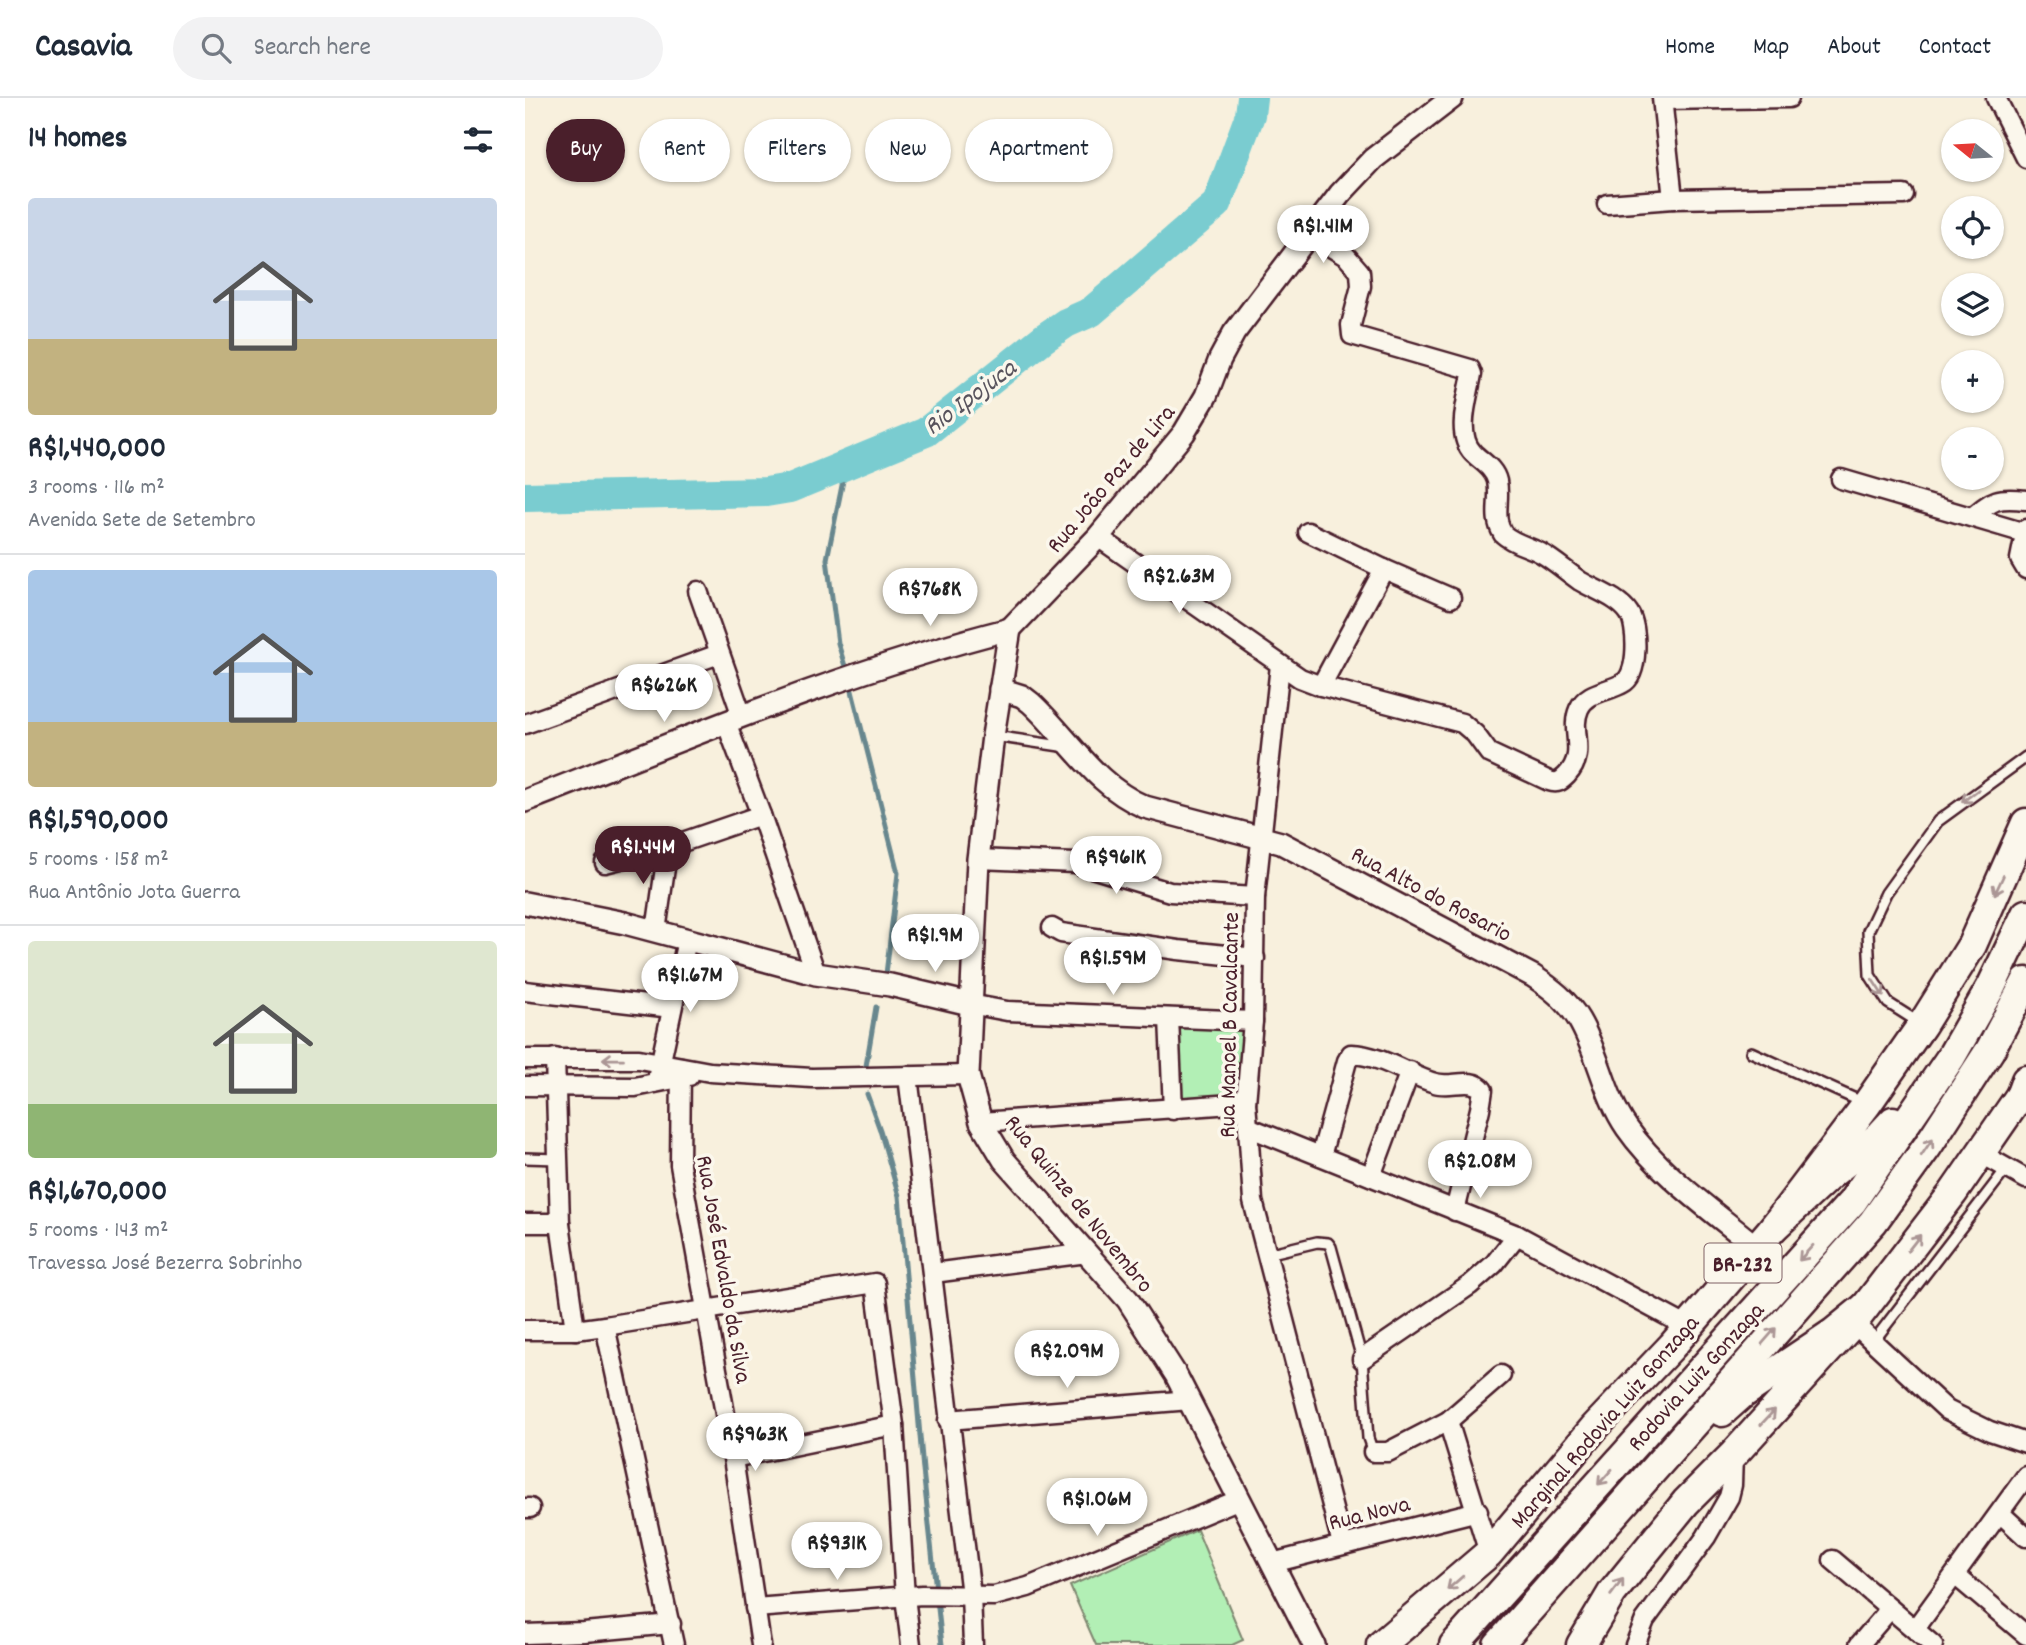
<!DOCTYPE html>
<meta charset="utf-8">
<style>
body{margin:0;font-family:Dekko,sans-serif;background:#f2f2f3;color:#1f2937;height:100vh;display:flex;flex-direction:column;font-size:26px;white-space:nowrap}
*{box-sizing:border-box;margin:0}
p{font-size:23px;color:#747a83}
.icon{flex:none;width:38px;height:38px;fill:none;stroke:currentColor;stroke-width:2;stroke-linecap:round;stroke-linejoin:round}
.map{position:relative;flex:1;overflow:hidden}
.panel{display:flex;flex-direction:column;background:#fff;width:525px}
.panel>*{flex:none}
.hud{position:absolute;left:21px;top:21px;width:665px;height:63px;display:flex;gap:14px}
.needle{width:46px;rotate:288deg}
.controls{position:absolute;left:1416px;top:21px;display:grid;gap:14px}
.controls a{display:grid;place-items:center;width:63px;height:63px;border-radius:50%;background:#fff;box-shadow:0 2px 5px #0004;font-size:35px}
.price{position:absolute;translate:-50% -60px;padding:0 16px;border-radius:24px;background:#fff;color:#222;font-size:23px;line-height:46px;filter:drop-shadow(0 2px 4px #0008)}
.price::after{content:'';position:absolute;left:50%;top:42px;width:21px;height:16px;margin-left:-10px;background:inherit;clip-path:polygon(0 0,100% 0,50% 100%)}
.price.active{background:#4a1f2b;color:#fff}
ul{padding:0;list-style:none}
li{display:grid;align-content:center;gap:14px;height:371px;padding:0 28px}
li+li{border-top:2px solid #e0e1e3}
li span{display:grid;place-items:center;height:217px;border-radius:7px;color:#555}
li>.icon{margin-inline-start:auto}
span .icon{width:126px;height:126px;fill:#fffc;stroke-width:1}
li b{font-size:30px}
h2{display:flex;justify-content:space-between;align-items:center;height:84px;padding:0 28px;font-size:30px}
.pill{padding:0 24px;border-radius:32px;background:#fff;box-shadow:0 2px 5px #0004;font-size:24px;line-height:63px}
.pill.active{background:#4a1f2b;color:#fff}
header{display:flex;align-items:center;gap:42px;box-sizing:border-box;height:98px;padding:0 35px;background:#fff;border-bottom:2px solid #e0e1e3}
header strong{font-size:33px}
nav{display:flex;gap:38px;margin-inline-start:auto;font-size:24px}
.search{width:490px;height:63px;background:#f2f2f3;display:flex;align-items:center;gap:18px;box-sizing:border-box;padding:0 24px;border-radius:38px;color:#747a83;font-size:26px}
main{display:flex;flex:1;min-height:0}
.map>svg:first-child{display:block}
.green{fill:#b2efb5;stroke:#7e8770;stroke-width:2}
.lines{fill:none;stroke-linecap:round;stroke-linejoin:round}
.stream{stroke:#67878e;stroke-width:5}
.river{stroke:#7accd0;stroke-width:30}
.service-casing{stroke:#4a1f2b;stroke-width:14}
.minor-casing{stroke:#4a1f2b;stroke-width:23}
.tertiary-casing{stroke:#4a1f2b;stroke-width:26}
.primary-casing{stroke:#4a1f2b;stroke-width:33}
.trunk-casing{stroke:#4a1f2b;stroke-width:33}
.service{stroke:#fbf7ec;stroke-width:9}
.minor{stroke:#fbf7ec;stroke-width:18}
.tertiary{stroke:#fbf7ec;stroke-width:21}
.primary{stroke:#fbf7ec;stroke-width:28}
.trunk{stroke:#fbf7ec;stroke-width:28}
.oneway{stroke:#ab9695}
.labels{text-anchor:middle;stroke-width:7;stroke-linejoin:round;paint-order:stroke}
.shield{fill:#fbf7ec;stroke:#7f6065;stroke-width:2}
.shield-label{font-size:23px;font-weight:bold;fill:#4a1f2b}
.street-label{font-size:24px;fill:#4a1f2b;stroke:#fbf7ec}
.water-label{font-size:26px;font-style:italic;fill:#58535d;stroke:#fbf7ec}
</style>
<header>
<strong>Casavia</strong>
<div class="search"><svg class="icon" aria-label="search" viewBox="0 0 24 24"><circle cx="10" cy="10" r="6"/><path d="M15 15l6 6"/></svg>Search here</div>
<nav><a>Home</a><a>Map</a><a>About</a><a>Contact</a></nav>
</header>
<main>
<section class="panel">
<h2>14 homes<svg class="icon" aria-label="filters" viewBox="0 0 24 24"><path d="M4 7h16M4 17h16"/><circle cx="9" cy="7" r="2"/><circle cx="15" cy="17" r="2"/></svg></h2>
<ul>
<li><span style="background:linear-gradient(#c9d6e8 65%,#c2b280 0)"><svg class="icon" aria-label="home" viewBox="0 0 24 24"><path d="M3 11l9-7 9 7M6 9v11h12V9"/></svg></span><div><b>R$1,440,000</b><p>3 rooms · 116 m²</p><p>Avenida Sete de Setembro</p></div></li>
<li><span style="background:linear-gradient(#a9c7e8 70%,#c2b280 0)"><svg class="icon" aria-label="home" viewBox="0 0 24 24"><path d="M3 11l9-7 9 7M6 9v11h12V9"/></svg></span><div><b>R$1,590,000</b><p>5 rooms · 158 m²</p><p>Rua Antônio Jota Guerra</p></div></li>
<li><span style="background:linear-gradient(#dfe7d0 75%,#8fb573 0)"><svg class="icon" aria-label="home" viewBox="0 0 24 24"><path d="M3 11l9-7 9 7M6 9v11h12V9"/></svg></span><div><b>R$1,670,000</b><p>5 rooms · 143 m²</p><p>Travessa José Bezerra Sobrinho</p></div></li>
</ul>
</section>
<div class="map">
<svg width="1501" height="1547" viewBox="0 0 1501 1547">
<rect width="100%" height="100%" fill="#f8f0dd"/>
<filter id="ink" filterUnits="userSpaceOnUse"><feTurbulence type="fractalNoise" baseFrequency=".0143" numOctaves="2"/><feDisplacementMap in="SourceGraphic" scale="14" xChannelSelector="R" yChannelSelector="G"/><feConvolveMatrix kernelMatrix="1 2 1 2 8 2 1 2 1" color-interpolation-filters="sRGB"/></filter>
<g filter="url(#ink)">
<g class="green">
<path d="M 649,923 L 724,926 L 719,1002 L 655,1006 Z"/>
<path d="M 672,1432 L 718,1542 L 707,1547 L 571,1547 L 545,1488 Z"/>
</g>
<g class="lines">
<g class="stream">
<path d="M 321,368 L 302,461 L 313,545 L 322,575"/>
<path d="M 325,585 L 373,775 L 361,876"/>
<path d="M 341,968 L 351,909"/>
<path d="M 342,996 L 355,1032 L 374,1098 L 398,1372 L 417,1547"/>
</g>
<path class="river" d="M 0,399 L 241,394 L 265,390 L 401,334 L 519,240 L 541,225 L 566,214 L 692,106 L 725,17 L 727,0"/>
<g class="service-casing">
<g id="service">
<path d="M 469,638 L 542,649"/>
<path d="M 1393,924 L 1363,905 L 1345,877 L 1343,833 L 1361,795 L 1413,723 L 1501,659"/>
<path d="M 1226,954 L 1337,1004"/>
<path d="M 0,1060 L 33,1061"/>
<path d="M 742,1156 L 792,1144 L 803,1145 L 806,1149 L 837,1261 L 843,1340 L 848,1354"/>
<path d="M 1348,1244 L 1482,1070"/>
</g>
</g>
<g class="minor-casing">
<g id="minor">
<path d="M 1137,0 L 1148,101"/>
<path d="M 1471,0 L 1501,60"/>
<path d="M 1138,2 L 1264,0"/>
<path d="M 1082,106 L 1148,101 L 1379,97"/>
<path d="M 1316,381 L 1500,435"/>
<path d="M 1447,419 C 1469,401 1472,399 1501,402"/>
<path d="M 1501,431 L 1495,461 L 1501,471"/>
<path d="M 783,434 L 859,471 L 926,500"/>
<path d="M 573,439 L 775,580 L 796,588 L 937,625 L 950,636 L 964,655 L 1024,683 C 1033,686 1036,683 1042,677 C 1063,654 1044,634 1054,611 C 1062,593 1083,594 1098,585 C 1114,577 1113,528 1104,515 C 1094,500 1070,492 1055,483 C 1042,474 1030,463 1016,455 C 1003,448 989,446 978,436 C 967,419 976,402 972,383 C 969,370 957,364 948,355 C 930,336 943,300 947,276 L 945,271 L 827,237 L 826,227 L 836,188 L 835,174 L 822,159 L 785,136"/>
<path d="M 173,493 L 217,618"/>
<path d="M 755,567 L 730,799 L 728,923 L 721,1005 L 723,1029 L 728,1103 L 817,1446"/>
<path d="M 796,588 L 859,471"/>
<path d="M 201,624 L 236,717 L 291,876"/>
<path d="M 0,626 L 194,556"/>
<path d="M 453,761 L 550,765 L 645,794 L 730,799"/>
<path d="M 80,765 L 143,749 L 236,717"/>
<path d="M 527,830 L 536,835 L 653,852 L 730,860"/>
<path d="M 131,833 L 143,749"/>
<path d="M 0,893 L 147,910"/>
<path d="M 445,906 L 482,913 L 728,923"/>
<path d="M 644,920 L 648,1012"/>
<path d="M 30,960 L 35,1125 L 50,1232"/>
<path d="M 0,961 L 114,961 L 185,974 L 287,980 L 443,977"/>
<path d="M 156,969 L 155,1067 L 208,1360 L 236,1547"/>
<path d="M 133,977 L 162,842"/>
<path d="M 383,978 L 446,1497 L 448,1547"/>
<path d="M 0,988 L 110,989 L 164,978"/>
<path d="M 456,1024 L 721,1005"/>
<path d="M 723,1029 L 992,1137 L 1163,1229"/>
<path d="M 1455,1055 L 1501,1081"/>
<path d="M 796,1058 L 822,963 L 826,956 C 857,957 883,977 910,985 C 926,990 947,978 958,992 L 955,1011 L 930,1113"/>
<path d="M 846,1078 L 885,973"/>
<path d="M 0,1125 L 35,1125"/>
<path d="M 408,1175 L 562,1155"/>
<path d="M 1328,1225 L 1422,1312 L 1465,1333 L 1501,1345"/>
<path d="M 80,1228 L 149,1547"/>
<path d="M 0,1232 L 50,1232 L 80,1228 L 350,1185 L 369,1327 L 380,1499 L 386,1547"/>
<path d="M 837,1261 L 945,1187 L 969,1166 L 992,1137"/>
<path d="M 423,1322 L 665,1302"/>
<path d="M 923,1323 L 964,1455"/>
<path d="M 848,1354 L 863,1354 L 923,1323 L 976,1277"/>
<path d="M 208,1360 L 369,1327"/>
<path d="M 0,1410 L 5,1410"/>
<path d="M 1475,1415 L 1501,1439"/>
<path d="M 1308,1462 L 1408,1547"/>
<path d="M 747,1465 L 953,1413"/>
<path d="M 1430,1477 L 1501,1537"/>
<path d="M 230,1510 L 397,1497 L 469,1498 L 503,1489 L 715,1401"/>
<path d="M 1390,1531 L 1501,1378"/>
<path d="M 0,1536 L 59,1534 L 146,1526"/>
<path d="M 1110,1547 L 1120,1522 L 1181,1439 L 1204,1399 L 1207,1387 L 1208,1357"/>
<path d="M 1334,1547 L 1365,1511"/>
</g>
</g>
<g class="tertiary-casing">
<g id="tertiary">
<path d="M 485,531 L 468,638 L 453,761 L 443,977 L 456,1024 L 479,1062 L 603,1202 L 651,1277 L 789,1547"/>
<path d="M 485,531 L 573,439 L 659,335 L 681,298 L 695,261 L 709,235 L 815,96 L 848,61 L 927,0"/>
<path d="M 475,591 L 497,598 L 506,605 C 544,640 570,688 620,709 L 756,745 L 1008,878 C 1026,890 1043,903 1054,922 C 1074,956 1079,997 1102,1030 C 1134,1076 1188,1113 1231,1149"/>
<path d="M 0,703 C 160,641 318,573 485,531"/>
<path d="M 0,805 L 100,825 L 291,876 L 365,887 L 445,906"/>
</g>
</g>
<g class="primary-casing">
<g id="primary">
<path d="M 856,1547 L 964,1455 L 1069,1330 L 1147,1248 L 1248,1130 L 1342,1006 L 1397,927 L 1447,847 L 1501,725"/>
<path d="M 1056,1547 L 1087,1495 L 1161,1404 L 1208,1357 L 1328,1225 L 1428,1095 L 1501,989"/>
</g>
</g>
<g class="trunk-casing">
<g id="trunk">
<path d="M 1494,1001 L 1501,982"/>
<path d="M 1248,1130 L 1305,1077 L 1353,1039 L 1368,1023"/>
<path d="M 1197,1314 L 1216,1297 L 1308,1235 L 1340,1209"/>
<path d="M 929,1547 L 1327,1104 L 1426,959 L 1466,889 L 1501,816"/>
<path d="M 973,1547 L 1348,1124 L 1402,1049 L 1465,952 L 1501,884"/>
</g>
</g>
<use href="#service" class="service"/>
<use href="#minor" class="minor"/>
<use href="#tertiary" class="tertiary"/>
<use href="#primary" class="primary"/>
<use href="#trunk" class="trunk"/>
</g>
<defs><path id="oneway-shaft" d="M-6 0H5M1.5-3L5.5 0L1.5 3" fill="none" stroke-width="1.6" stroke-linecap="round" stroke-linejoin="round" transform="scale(1.75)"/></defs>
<g class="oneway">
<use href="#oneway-shaft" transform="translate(1445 698) rotate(143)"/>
<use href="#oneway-shaft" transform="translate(1474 787) rotate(115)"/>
<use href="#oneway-shaft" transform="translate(1353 890) rotate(57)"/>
<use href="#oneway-shaft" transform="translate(88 961) rotate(-179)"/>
<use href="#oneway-shaft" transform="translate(1402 1049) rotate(-56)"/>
<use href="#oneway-shaft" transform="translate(1389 1145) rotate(-52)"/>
<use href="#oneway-shaft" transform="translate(1281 1155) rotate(132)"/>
<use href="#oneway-shaft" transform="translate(1244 1238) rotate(-49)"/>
<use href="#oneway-shaft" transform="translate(1243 1319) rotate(-47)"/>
<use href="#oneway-shaft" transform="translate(1080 1379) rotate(132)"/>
<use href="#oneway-shaft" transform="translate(930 1485) rotate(139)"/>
<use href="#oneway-shaft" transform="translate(1092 1489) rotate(-53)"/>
</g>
</g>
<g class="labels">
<rect class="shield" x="1179.5" y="1145.5" width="77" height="39" rx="5"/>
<g class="shield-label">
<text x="1218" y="1173">BR-232</text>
</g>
<g class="street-label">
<text transform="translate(585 380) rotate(-50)" y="8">Rua João Paz de Lira</text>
<text transform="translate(907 795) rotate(28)" y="8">Rua Alto do Rosario</text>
<text transform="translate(703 927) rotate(-89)" y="8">Rua Manoel B Cavalcante</text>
<text transform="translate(555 1105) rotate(51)" y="8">Rua Quinze de Novembro</text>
<text transform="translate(200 1171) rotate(80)" y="8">Rua José Edvaldo da Silva</text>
<text transform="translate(1170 1278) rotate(-48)" y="8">Rodovia Luiz Gonzaga</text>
<text transform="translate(1079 1323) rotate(-49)" y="8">Marginal Rodovia Luiz Gonzaga</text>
<text transform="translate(844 1414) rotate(-14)" y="8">Rua Nova</text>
</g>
<g class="water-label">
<text transform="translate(444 298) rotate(-37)" y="9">Rio Ipojuca</text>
</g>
</g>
</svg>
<div class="controls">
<a><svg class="needle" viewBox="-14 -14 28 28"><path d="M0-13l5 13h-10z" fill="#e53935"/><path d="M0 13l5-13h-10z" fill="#747a83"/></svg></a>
<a><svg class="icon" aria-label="locate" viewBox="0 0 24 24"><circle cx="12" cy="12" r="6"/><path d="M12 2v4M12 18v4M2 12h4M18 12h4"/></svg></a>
<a><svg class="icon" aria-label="layers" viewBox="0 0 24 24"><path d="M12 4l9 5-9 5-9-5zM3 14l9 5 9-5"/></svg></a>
<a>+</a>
<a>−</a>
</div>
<b class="price" style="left:798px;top:167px">R$1.41M</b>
<b class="price" style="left:654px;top:517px">R$2.63M</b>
<b class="price" style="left:405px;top:530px">R$768K</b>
<b class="price" style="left:139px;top:626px">R$626K</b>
<b class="price active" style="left:118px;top:788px">R$1.44M</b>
<b class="price" style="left:591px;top:798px">R$961K</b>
<b class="price" style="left:410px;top:876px">R$1.9M</b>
<b class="price" style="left:588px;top:899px">R$1.59M</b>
<b class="price" style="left:165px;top:916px">R$1.67M</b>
<b class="price" style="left:955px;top:1102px">R$2.08M</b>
<b class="price" style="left:542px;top:1292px">R$2.09M</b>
<b class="price" style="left:230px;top:1375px">R$963K</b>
<b class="price" style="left:572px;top:1440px">R$1.06M</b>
<b class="price" style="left:312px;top:1484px">R$931K</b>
<div class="hud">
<a class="pill active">Buy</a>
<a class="pill">Rent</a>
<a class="pill">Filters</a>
<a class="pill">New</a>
<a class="pill">Apartment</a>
</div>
</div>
</main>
